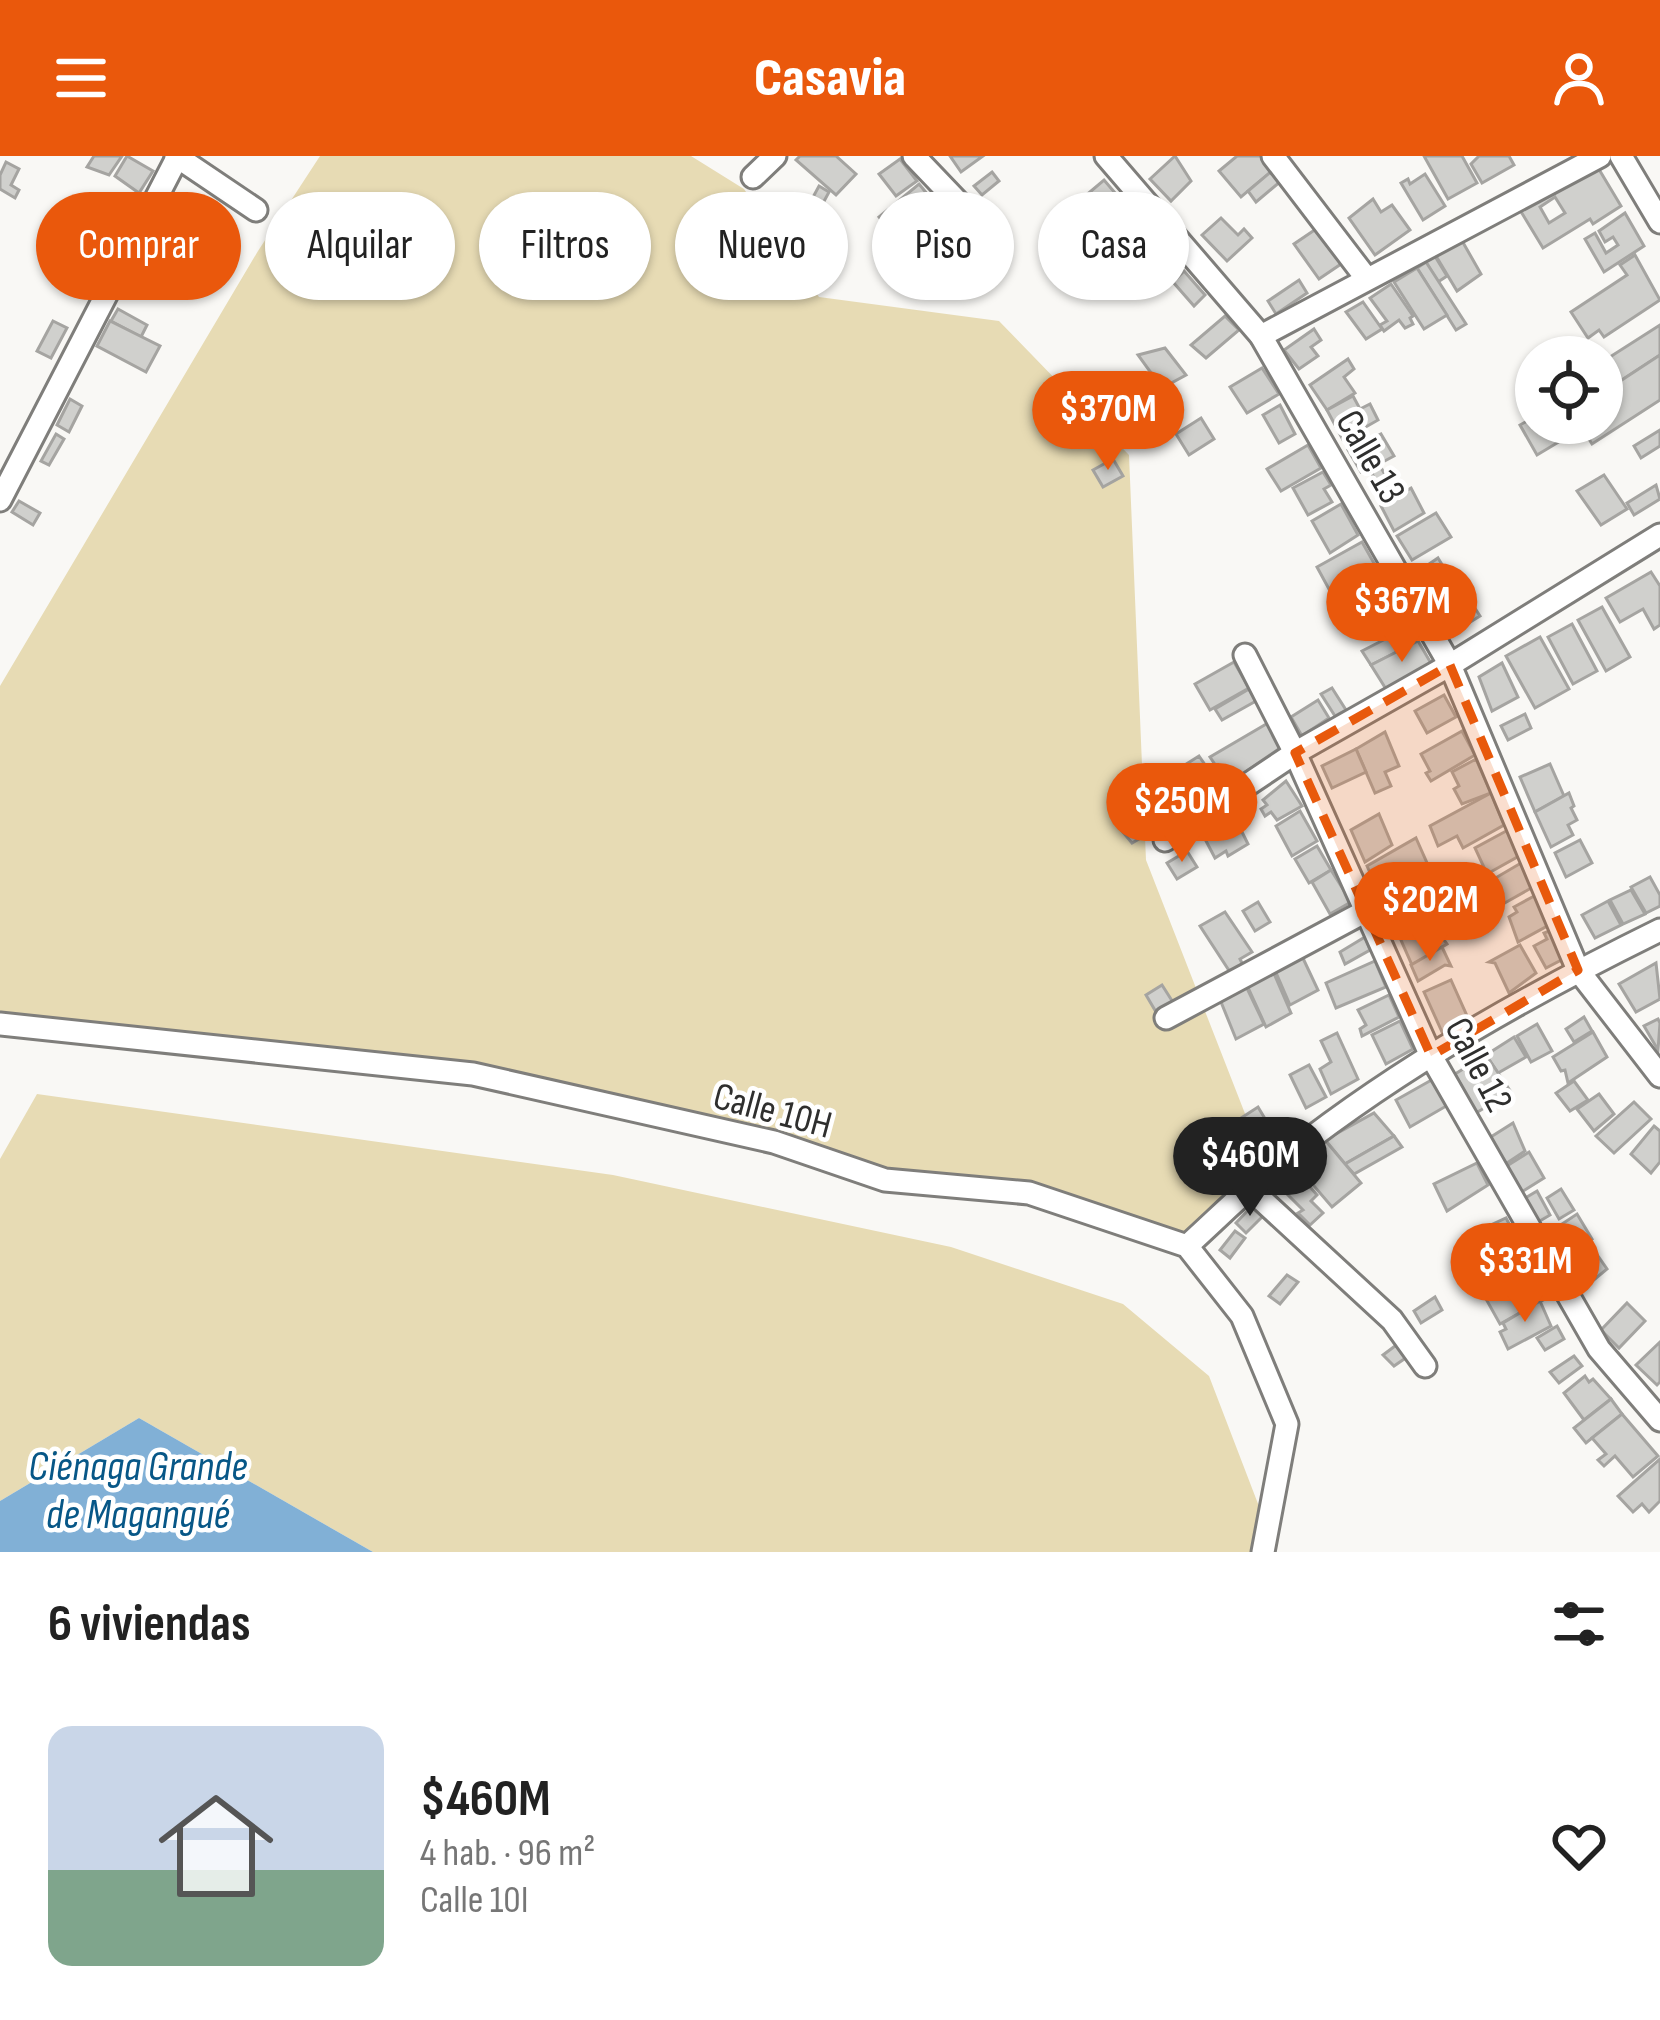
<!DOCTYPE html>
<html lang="es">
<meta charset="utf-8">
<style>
body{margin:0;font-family:"Sofia Sans Condensed",sans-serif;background:#f2f2f2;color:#222;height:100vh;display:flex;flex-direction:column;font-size:45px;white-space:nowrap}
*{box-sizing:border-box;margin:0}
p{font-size:39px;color:#767676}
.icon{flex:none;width:66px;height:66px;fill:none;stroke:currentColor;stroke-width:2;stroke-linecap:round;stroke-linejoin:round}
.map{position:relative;height:1396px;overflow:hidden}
.sheet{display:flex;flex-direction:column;background:#fff;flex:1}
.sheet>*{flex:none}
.hud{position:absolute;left:36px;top:36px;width:1590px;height:108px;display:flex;gap:24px}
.tools{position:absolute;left:1515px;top:180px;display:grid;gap:24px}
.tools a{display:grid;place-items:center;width:108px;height:108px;border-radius:50%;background:#fff;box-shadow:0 3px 9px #0004;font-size:60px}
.price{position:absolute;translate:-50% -102px;padding:0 27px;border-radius:42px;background:#ea580c;color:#fff;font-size:39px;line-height:78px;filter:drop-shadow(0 3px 6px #0008)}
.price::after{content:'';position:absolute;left:50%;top:72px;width:36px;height:27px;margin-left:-18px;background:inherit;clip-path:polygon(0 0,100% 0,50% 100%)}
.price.on{background:#222;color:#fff}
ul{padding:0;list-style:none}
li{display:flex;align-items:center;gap:36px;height:300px;padding:0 48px}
li span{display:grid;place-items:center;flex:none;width:336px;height:240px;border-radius:24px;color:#555}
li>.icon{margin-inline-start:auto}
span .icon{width:144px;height:144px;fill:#fffc;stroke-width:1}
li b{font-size:51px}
h2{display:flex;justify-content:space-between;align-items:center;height:144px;padding:0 48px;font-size:51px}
.tag{padding:0 42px;border-radius:54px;background:#fff;box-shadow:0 3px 9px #0004;font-size:42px;line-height:108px}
.tag.on{background:#ea580c;color:#fff}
header{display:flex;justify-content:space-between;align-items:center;height:156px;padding:0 48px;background:#ea580c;color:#fff;font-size:54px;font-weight:800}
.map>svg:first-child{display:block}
.green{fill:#e7dbb4}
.water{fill:#81b0d6}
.building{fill:#d0d0cd;stroke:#a5a4a1;stroke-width:3;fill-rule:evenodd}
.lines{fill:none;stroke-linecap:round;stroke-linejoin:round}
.street-casing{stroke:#7f7e7b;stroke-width:27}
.street{stroke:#fff;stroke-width:21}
.marked{fill:#e8590c;fill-opacity:0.2;stroke:#e8590c;stroke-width:9;stroke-dasharray:24 15;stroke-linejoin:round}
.labels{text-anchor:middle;stroke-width:9;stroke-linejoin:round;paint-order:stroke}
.street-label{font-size:39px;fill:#2f2f2e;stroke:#fff}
.water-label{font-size:42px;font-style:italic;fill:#075787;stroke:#fff}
</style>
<header><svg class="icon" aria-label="menu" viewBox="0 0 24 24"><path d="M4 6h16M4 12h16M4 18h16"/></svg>Casavia<svg class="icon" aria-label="person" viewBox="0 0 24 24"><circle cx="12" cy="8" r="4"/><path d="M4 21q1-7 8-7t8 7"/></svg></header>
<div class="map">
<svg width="1660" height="1396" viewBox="0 0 1660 1396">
<rect width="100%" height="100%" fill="#f9f8f5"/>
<g class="green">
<path d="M 320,0 L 691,0 L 744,33 L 819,141 L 999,165 L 1129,299 L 1146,704 L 1267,1014 L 1187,1084 L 1031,1032 L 886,1017 L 472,910 L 0,861 L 0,530 L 258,95 Z"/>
<path d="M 37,938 L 613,1019 L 951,1091 L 1123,1148 L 1209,1220 L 1260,1353 L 1252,1396 L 373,1396 L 139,1262 L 0,1345 L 0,1003 Z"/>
</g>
<path class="water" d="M 139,1262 L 373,1396 L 0,1396 L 0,1345 Z"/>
<g class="building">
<path d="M 94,0 L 122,0 L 109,19 L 87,11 Z"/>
<path d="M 127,0 L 153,15 L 139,37 L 115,20 Z"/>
<path d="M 800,0 L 836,0 L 856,18 L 836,39 L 796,4 Z"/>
<path d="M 950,0 L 983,0 L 961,16 Z"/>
<path d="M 1175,0 L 1191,25 L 1171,45 L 1150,23 Z"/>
<path d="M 1237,0 L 1261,0 L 1273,14 L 1241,41 L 1219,15 Z"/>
<path d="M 1424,0 L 1462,0 L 1477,27 L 1448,43 Z"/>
<path d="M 1479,0 L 1509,0 L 1514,9 L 1482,27 L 1471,8 Z"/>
<path d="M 1591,0 L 1621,50 L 1593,68 L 1590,63 L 1543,92 L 1514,44 ZM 1555,41 L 1565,57 L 1549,67 L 1540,51 Z"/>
<path d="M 900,3 L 917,25 L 896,40 L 879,18 Z"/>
<path d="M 6,6 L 19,13 L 11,29 L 19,34 L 15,42 L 0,33 L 0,19 Z"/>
<path d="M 1273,14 L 1281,25 L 1256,46 L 1248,35 Z"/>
<path d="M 992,16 L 999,25 L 982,39 L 974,30 Z"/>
<path d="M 1425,18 L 1445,50 L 1423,64 L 1401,27 L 1408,23 L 1410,28 Z"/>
<path d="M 1104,24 L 1122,45 L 1102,62 L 1084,41 Z"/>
<path d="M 919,28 L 938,51 L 897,84 L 879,61 Z"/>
<path d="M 819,30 L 829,36 L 815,62 L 805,56 Z"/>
<path d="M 1373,43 L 1381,56 L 1392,49 L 1410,74 L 1375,99 L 1349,62 Z"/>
<path d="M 1122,45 L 1149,76 L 1129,94 L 1102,62 Z"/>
<path d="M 172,51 L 208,72 L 199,87 L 163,67 Z"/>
<path d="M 941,55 L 959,79 L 928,106 L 910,82 Z"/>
<path d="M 1625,57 L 1644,90 L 1604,116 L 1585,83 L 1595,77 L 1606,97 L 1618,89 L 1613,81 L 1605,86 L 1599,75 Z"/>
<path d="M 95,62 L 119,76 L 102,106 L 71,89 L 77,80 L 83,83 Z"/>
<path d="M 1221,62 L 1238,79 L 1244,73 L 1252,82 L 1227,105 L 1202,79 Z"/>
<path d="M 160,72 L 184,86 L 174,104 L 180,107 L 177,112 L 147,96 Z"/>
<path d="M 1316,73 L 1341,108 L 1319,123 L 1294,88 Z"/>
<path d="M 1461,83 L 1481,118 L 1457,135 L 1436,100 Z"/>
<path d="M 1433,97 L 1447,120 L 1438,126 L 1424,103 Z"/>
<path d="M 1635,99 L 1660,144 L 1604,181 L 1599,174 L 1588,182 L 1571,156 L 1627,119 L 1620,109 Z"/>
<path d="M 142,106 L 160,115 L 149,137 L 131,127 Z"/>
<path d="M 1426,106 L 1466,168 L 1456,174 L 1417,112 Z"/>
<path d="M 1417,112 L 1447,159 L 1424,173 L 1394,126 Z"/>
<path d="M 1184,115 L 1205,139 L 1194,150 L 1173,126 Z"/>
<path d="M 1299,124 L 1307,137 L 1276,158 L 1268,145 Z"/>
<path d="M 1391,128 L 1413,160 L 1410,162 L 1413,168 L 1405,172 L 1399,164 L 1384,175 L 1380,169 L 1387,165 L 1370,142 Z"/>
<path d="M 1363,146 L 1382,173 L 1366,183 L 1346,156 Z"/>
<path d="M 118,153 L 147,169 L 141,181 L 111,165 Z"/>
<path d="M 1225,160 L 1239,174 L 1206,202 L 1191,189 Z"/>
<path d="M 53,165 L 67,172 L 51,202 L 37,195 Z"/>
<path d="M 110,165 L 160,190 L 146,216 L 97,190 Z"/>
<path d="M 1660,169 L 1660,199 L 1602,237 L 1602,206 Z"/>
<path d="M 1314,173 L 1321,184 L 1311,191 L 1318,200 L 1299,213 L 1284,194 Z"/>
<path d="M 1165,192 L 1186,219 L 1162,232 L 1138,199 Z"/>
<path d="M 1660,199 L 1660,244 L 1592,288 L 1579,267 L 1602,267 L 1602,237 Z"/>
<path d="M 1348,203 L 1354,213 L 1344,221 L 1355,237 L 1327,254 L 1310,229 Z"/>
<path d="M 1262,212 L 1279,238 L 1247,257 L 1230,231 Z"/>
<path d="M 1353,240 L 1360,253 L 1370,248 L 1378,264 L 1343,284 L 1327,254 Z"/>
<path d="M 70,243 L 82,250 L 69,276 L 57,269 Z"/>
<path d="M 1280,249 L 1295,278 L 1279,287 L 1263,259 Z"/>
<path d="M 1536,260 L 1536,267 L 1559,267 L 1567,281 L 1537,299 L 1520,269 Z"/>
<path d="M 1201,262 L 1214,283 L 1189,299 L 1176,278 Z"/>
<path d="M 1660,274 L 1660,290 L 1641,302 L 1634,290 Z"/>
<path d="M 56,278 L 64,283 L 49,309 L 41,305 Z"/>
<path d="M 1381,278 L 1394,300 L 1379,308 L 1388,324 L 1378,329 L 1369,312 L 1361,316 L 1348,294 Z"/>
<path d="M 1308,289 L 1321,312 L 1281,335 L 1267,313 Z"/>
<path d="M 1113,303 L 1123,320 L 1103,331 L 1093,314 Z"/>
<path d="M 1323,316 L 1331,329 L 1324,333 L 1332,346 L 1308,359 L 1293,332 Z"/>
<path d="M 1604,319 L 1627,353 L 1601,369 L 1577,335 Z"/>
<path d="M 1656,329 L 1660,343 L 1634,359 L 1627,347 Z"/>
<path d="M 1411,332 L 1424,357 L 1394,375 L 1381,350 Z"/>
<path d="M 19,345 L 40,357 L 33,369 L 12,356 Z"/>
<path d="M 1341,348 L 1358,379 L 1330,397 L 1312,365 Z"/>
<path d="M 1436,357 L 1451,381 L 1412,404 L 1397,380 Z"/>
<path d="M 1362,386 L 1375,409 L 1330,435 L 1317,411 Z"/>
<path d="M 1438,402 L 1454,428 L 1434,441 L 1419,415 Z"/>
<path d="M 1377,412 L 1386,440 L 1364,453 L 1350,428 Z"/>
<path d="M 1651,416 L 1660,430 L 1660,469 L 1654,473 L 1643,453 L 1620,466 L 1606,442 Z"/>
<path d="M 1458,426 L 1480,460 L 1454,476 L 1433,442 Z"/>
<path d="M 1602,451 L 1630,501 L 1606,515 L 1578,464 Z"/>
<path d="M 1572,468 L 1597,515 L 1573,528 L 1548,481 Z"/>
<path d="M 1405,473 L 1413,488 L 1371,509 L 1362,495 Z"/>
<path d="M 1540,481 L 1569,533 L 1535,552 L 1506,500 Z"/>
<path d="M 1418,485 L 1432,509 L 1386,533 L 1371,509 Z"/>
<path d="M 1234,506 L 1249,532 L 1210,554 L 1195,528 Z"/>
<path d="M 1502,507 L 1518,541 L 1492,555 L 1479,521 Z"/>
<path d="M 1332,532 L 1346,554 L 1335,560 L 1321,538 Z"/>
<path d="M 1249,533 L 1256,545 L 1222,564 L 1215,553 Z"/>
<path d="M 1444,539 L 1456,561 L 1427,577 L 1415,555 Z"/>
<path d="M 1318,544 L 1329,562 L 1302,580 L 1291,561 Z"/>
<path d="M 1525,558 L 1531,572 L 1508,584 L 1501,570 Z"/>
<path d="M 1268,567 L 1283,590 L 1228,628 L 1210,601 Z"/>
<path d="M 1462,575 L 1475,599 L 1431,625 L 1426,617 L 1430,615 L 1421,598 Z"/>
<path d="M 1385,576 L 1399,610 L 1385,616 L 1391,630 L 1375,637 L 1356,593 Z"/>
<path d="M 1356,593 L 1366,616 L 1332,632 L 1322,610 Z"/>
<path d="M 1199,600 L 1221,632 L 1212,638 L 1208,633 L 1199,638 L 1180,612 Z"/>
<path d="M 1476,603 L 1491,637 L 1462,648 L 1454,633 L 1459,630 L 1452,616 Z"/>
<path d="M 1550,608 L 1564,640 L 1535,656 L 1520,621 Z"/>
<path d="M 1286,625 L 1302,650 L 1277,664 L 1271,656 L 1265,660 L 1261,653 L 1267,649 L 1263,644 Z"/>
<path d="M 1174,628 L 1187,648 L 1178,654 L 1165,633 Z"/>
<path d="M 1491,637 L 1504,669 L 1463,692 L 1457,680 L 1438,690 L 1430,670 Z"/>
<path d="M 1569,637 L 1574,650 L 1571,652 L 1577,664 L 1568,669 L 1573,679 L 1551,691 L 1535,656 Z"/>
<path d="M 1300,655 L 1317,685 L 1292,700 L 1276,670 Z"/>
<path d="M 1379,658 L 1392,689 L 1365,706 L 1351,674 Z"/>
<path d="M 1144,662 L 1154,674 L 1132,687 L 1122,675 Z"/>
<path d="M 1236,664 L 1248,688 L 1228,700 L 1226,695 L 1215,702 L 1205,683 Z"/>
<path d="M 1508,674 L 1519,700 L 1487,718 L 1475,692 Z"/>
<path d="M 1416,682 L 1427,707 L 1422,710 L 1426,719 L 1382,744 L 1367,710 Z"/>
<path d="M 1580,684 L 1592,707 L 1566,721 L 1555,697 Z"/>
<path d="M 1317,690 L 1331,714 L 1309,727 L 1295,703 Z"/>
<path d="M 1187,695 L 1197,711 L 1177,723 L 1167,707 Z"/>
<path d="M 1521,707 L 1533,731 L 1503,748 L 1492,724 Z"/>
<path d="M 1331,714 L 1351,746 L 1330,758 L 1312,726 Z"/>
<path d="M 1650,721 L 1660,739 L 1660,750 L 1646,757 L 1631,731 Z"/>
<path d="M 1415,729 L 1422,745 L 1413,749 L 1419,762 L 1395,776 L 1383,748 Z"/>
<path d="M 1631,734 L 1645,758 L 1623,768 L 1610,744 Z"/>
<path d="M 1536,739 L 1549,769 L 1518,786 L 1509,761 L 1517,756 L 1514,751 Z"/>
<path d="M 1608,745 L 1621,769 L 1595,782 L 1582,759 Z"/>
<path d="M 1258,746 L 1270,766 L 1255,775 L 1243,755 Z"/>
<path d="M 1225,756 L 1252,796 L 1240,803 L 1243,809 L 1230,816 L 1200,770 Z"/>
<path d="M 1437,761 L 1444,773 L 1439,777 L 1447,788 L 1412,809 L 1397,775 L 1419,762 L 1423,769 Z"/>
<path d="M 1552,774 L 1565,802 L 1546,812 L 1534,790 L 1547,783 L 1544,777 Z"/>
<path d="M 1365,781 L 1370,794 L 1345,808 L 1340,796 Z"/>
<path d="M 1520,789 L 1536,817 L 1509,837 L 1495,807 L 1489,806 Z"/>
<path d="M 1442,791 L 1451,810 L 1445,809 L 1418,825 L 1411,809 Z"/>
<path d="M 1301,798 L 1318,834 L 1290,849 L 1274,812 Z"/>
<path d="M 1375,805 L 1386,831 L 1336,852 L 1326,827 Z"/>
<path d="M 1656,807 L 1660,843 L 1636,856 L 1619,828 Z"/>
<path d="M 1272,813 L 1291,857 L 1266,871 L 1246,827 Z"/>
<path d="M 1451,824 L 1468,862 L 1442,876 L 1424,836 Z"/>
<path d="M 1245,828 L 1264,868 L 1236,883 L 1219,841 Z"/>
<path d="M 1162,829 L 1176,851 L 1159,861 L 1146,839 Z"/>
<path d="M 1389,839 L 1399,861 L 1362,880 L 1360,873 L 1366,869 L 1358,854 Z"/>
<path d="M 1584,861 L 1592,875 L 1574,886 L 1566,873 Z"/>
<path d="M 1658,863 L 1660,867 L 1658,894 L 1644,870 Z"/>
<path d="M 1400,865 L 1413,893 L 1386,908 L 1372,879 Z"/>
<path d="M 1537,868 L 1552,895 L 1531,906 L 1517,880 Z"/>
<path d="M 1593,876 L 1607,901 L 1568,927 L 1565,914 L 1561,915 L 1553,901 Z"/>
<path d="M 1337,877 L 1358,923 L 1331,938 L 1320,913 L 1331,906 L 1321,885 Z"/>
<path d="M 1514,881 L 1526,901 L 1498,917 L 1486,899 Z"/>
<path d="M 1486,899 L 1511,936 L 1476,957 L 1455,918 Z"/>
<path d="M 1309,909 L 1326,941 L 1306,952 L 1290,919 Z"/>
<path d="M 1435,922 L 1448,949 L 1410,971 L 1396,944 Z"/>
<path d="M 1574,925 L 1588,944 L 1570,955 L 1556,937 Z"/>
<path d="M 1599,938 L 1614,958 L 1594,975 L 1577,953 Z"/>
<path d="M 1634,946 L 1651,963 L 1614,997 L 1596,980 Z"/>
<path d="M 1258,951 L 1270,971 L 1247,986 L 1235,966 Z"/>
<path d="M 1374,957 L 1394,980 L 1345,1008 L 1325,984 Z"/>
<path d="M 1513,967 L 1525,995 L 1501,1011 L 1486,984 Z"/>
<path d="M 1654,970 L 1660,975 L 1660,1006 L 1651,1017 L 1631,998 Z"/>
<path d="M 1394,980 L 1402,991 L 1354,1018 L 1345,1008 Z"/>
<path d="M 1325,984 L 1361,1027 L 1332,1051 L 1296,1009 Z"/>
<path d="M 1529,996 L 1544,1022 L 1517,1039 L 1502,1013 Z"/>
<path d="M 1477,1007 L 1488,1029 L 1447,1055 L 1434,1028 Z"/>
<path d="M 1293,1011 L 1317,1039 L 1311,1045 L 1323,1057 L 1310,1069 L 1298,1057 L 1303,1054 L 1276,1027 Z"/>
<path d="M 1561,1033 L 1574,1054 L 1559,1063 L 1547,1042 Z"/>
<path d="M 1537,1035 L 1550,1059 L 1533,1069 L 1520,1045 Z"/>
<path d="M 1254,1048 L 1264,1059 L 1246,1077 L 1236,1067 Z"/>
<path d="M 1577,1058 L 1592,1083 L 1555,1106 L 1541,1082 Z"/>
<path d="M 1506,1062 L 1518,1085 L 1490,1098 L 1478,1075 Z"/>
<path d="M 1235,1075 L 1245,1082 L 1230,1102 L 1220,1094 Z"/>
<path d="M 1589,1087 L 1607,1113 L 1578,1137 L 1555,1106 Z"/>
<path d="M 1519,1097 L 1532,1120 L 1500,1136 L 1487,1113 Z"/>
<path d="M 1287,1119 L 1298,1126 L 1280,1148 L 1269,1140 Z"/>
<path d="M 1532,1120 L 1545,1143 L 1500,1168 L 1486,1143 Z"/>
<path d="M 1435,1141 L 1442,1154 L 1421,1167 L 1414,1155 Z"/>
<path d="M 1540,1145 L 1551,1170 L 1508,1193 L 1500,1176 L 1506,1173 L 1503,1167 Z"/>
<path d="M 1627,1147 L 1645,1165 L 1619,1192 L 1601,1174 Z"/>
<path d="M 1557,1170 L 1564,1183 L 1545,1194 L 1537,1182 Z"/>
<path d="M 1660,1186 L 1660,1226 L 1657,1229 L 1636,1209 Z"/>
<path d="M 1399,1187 L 1410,1199 L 1394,1210 L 1383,1199 Z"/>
<path d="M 1574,1200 L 1582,1210 L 1559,1227 L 1550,1216 Z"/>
<path d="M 1585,1220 L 1589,1226 L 1593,1223 L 1611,1243 L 1584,1264 L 1564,1237 Z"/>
<path d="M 1611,1243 L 1622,1258 L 1586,1287 L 1574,1272 Z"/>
<path d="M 1622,1258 L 1658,1300 L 1633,1321 L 1615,1300 L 1604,1310 L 1598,1304 L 1606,1298 L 1592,1282 Z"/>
<path d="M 1660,1303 L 1660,1345 L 1649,1356 L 1642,1348 L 1633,1356 L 1618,1340 Z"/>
</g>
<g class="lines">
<g class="street-casing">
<g id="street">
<path d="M 176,0 L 256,54"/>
<path d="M 914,0 L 999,89"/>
<path d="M 1106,0 L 1261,180 L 1450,509 L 1578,814 L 1660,920"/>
<path d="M 1273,0 L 1367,123"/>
<path d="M 1621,0 L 1660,66"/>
<path d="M 753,21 L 775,0"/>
<path d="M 1261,180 L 1600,0"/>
<path d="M 0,344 L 178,0"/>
<path d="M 1245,499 L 1295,597 L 1431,900 L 1599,1193 L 1660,1264"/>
<path d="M 1165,684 L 1295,597 L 1450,509 L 1660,379"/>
<path d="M 1166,862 L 1366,755"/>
<path d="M 0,868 L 473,918 L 774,986 L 885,1024 L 1029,1037 L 1187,1090 L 1242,1160 L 1287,1268 L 1263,1396"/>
<path d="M 1250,1033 L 1392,1164 L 1425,1210"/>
<path d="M 1187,1090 C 1221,1059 1254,1026 1290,998 C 1403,909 1532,837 1660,774"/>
</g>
</g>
<use href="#street" class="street"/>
</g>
<path class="marked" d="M 1450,509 L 1578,814 L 1431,900 L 1295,597 Z"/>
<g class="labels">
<g class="street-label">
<text transform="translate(1372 300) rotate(60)" y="14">Calle 13</text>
<text transform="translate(1480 908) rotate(62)" y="14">Calle 12</text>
<text transform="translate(773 953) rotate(15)" y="14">Calle 10H</text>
</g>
<g class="water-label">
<text x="138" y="1324">Ciénaga Grande<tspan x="138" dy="48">de Magangué</tspan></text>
</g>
</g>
</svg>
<div class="tools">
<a><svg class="icon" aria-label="locate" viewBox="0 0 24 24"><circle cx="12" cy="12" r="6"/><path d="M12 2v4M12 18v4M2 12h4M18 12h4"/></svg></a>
</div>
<b class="price" style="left:1108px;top:317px">$370M</b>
<b class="price" style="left:1402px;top:509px">$367M</b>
<b class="price" style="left:1182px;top:709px">$250M</b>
<b class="price" style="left:1430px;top:808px">$202M</b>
<b class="price on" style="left:1250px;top:1063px">$460M</b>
<b class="price" style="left:1525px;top:1169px">$331M</b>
<div class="hud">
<a class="tag on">Comprar</a>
<a class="tag">Alquilar</a>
<a class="tag">Filtros</a>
<a class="tag">Nuevo</a>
<a class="tag">Piso</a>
<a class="tag">Casa</a>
</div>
</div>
<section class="sheet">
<h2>6 viviendas<svg class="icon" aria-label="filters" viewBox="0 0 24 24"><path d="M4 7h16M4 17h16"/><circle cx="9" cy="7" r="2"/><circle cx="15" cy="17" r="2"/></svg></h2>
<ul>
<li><span style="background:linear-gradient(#c9d6e8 60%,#7fa58c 0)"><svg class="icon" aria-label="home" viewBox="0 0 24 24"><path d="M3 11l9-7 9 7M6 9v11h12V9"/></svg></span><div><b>$460M</b><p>4 hab. · 96 m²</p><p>Calle 10I</p></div><svg class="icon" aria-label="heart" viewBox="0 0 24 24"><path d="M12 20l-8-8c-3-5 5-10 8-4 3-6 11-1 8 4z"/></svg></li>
</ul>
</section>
